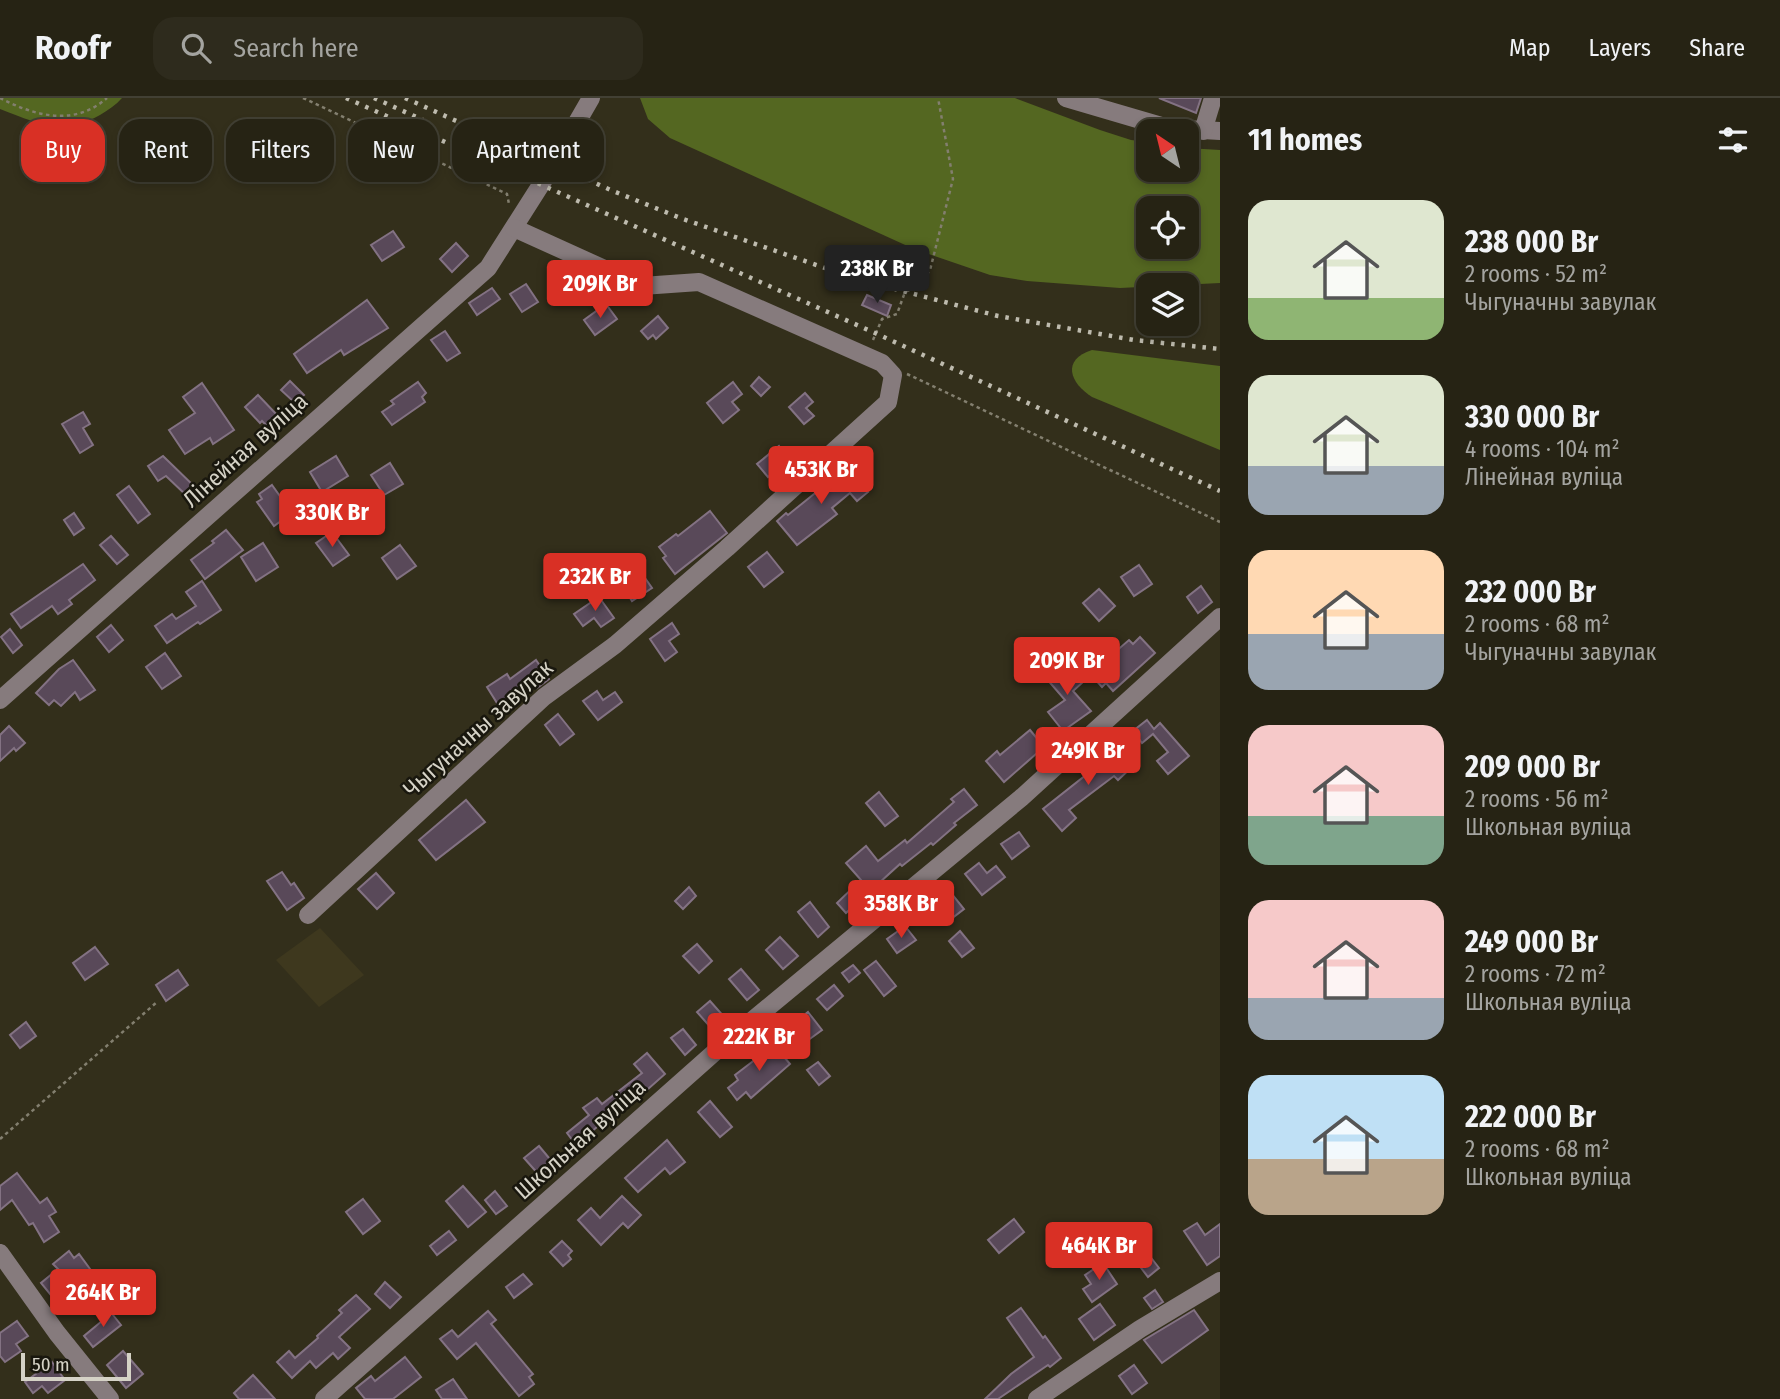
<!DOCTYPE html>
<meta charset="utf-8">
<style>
body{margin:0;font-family:"Fira Sans Condensed",sans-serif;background:#2e2b1d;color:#f1f3f6;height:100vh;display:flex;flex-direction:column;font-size:26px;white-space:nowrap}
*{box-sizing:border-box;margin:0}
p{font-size:23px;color:#a4a4a0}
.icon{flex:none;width:38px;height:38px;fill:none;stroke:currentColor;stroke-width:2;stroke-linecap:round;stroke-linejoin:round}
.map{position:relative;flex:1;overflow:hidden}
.sheet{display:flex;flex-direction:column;background:#262314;width:560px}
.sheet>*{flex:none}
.guide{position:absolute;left:21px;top:21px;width:665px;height:63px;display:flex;gap:14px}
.needle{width:46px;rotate:325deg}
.buttons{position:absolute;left:1136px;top:21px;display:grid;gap:14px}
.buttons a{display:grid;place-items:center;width:63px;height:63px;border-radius:14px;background:#262314;box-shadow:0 4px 10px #0003,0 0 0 2px #424034;font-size:35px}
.scale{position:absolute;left:21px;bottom:18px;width:110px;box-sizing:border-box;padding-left:7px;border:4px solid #d5d2c6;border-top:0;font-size:19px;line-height:24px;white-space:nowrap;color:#d5d2c6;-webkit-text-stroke:5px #19170e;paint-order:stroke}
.price{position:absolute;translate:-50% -60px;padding:0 16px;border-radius:7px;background:#d93025;color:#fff;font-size:23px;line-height:46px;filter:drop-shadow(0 2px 4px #0008)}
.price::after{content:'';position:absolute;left:50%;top:42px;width:21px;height:16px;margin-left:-10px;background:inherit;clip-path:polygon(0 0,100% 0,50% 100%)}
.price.on{background:#222;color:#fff}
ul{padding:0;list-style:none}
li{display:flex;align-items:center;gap:21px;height:175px;padding:0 28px}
li span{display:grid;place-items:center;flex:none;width:196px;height:140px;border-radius:21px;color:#555}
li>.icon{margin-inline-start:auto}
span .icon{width:84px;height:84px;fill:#fffc;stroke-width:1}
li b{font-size:30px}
h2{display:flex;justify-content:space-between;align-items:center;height:84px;padding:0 28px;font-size:30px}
.tag{padding:0 24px;border-radius:21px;background:#262314;box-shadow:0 4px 10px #0003,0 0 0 2px #424034;font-size:24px;line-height:63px}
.tag.on{background:#d93025;color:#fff}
header{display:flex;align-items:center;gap:42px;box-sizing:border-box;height:98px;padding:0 35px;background:#262314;border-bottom:2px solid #424034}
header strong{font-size:33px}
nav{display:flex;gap:38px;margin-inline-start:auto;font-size:24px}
.search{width:490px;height:63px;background:#2e2b1d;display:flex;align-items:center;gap:18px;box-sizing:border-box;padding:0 24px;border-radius:21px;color:#a4a4a0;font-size:26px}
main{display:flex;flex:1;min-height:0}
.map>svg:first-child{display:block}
.built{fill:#3e381e}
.forest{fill:#546721;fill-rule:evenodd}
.building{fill:#594959;stroke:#837283;stroke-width:2}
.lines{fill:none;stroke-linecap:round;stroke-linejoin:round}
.path{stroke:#837f6f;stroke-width:2.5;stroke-dasharray:3.5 3.5;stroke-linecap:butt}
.minor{stroke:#867b7d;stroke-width:18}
.rail{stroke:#bebbae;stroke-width:4.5;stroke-dasharray:3.5 7;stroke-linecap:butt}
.labels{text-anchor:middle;stroke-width:5;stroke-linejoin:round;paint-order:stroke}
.street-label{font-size:23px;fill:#d5d2c6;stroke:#19170e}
</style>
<header>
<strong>Roofr</strong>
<div class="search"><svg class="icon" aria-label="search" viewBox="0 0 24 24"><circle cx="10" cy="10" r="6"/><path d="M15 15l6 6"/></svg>Search here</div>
<nav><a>Map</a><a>Layers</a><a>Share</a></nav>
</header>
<main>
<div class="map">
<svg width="1220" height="1301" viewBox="0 0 1220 1301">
<rect width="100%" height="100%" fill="#332f1b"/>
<path class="built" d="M 320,830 L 364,877 L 319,909 L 276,862 Z"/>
<g class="forest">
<path d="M 0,0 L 122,0 C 116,7 108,12 100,17 C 63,38 36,25 0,11 Z"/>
<path d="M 640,0 L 1015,0 L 1100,32 L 1131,42 L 1148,44 L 1148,72 L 1186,72 L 1187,50 L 1220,52 L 1220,185 L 1120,190 L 1027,183 L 990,177 L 914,151 L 670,40 L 648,21 ZM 1186,110 L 1186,149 L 1148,149 L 1148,110 Z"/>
<path d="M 1092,252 L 1220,268 L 1220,352 L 1092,299 C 1070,285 1061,262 1092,252 Z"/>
</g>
<g class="building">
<path d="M 1159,0 L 1201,0 L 1196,15 Z"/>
<path d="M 393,133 L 404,149 L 382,163 L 371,147 Z"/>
<path d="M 456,145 L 468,158 L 452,174 L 440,161 Z"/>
<path d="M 526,186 L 538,204 L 522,214 L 510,196 Z"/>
<path d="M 492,190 L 500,201 L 477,217 L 469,205 Z"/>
<path d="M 867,197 L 891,207 L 887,218 L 862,207 Z"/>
<path d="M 367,202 L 388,230 L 344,257 L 341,252 L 307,275 L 294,256 Z"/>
<path d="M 606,206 L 617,221 L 595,237 L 584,222 Z"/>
<path d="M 658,218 L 668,230 L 656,241 L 653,237 L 648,241 L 641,233 Z"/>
<path d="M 445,233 L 460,255 L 447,263 L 431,242 Z"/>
<path d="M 759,279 L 770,289 L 761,298 L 751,288 Z"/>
<path d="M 290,283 L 304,297 L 295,305 L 281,292 Z"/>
<path d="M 418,284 L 426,295 L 422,299 L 425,304 L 392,327 L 382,314 L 394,306 L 391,303 Z"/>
<path d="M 733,284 L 742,296 L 732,304 L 739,312 L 723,325 L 707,305 Z"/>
<path d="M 202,285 L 234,332 L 213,346 L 210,340 L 185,356 L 169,332 L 195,315 L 183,299 Z"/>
<path d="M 805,295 L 813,304 L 806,310 L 814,318 L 804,326 L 789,309 Z"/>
<path d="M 258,297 L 278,318 L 267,328 L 262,323 L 260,325 L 245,309 Z"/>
<path d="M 83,314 L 90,326 L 83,330 L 93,347 L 80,355 L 62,326 Z"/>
<path d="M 779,348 L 788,360 L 786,362 L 787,364 L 768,379 L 757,366 Z"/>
<path d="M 163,358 L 195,389 L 187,398 L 166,378 L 158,383 L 148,368 Z"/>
<path d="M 336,358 L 348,378 L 322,394 L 310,374 Z"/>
<path d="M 390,365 L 403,386 L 384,397 L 371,377 Z"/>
<path d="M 844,368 L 868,394 L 857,403 L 850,395 L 832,410 L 837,416 L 797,447 L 777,423 L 786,415 L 788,417 L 835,379 L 834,378 Z"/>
<path d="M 272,387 L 292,415 L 274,428 L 257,404 L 262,401 L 259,396 Z"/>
<path d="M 129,388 L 150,416 L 138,425 L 117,397 Z"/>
<path d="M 710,413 L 727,435 L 675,476 L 663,460 L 666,458 L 659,449 L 676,436 L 678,438 Z"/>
<path d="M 74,415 L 84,430 L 74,437 L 64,422 Z"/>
<path d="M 226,432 L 243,452 L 205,481 L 191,462 L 214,445 L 212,443 Z"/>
<path d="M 332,434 L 349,457 L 333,468 L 316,445 Z"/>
<path d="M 111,438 L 128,457 L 117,466 L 100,447 Z"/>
<path d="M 263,445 L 278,469 L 256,483 L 241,459 Z"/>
<path d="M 400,447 L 416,468 L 397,481 L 382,460 Z"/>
<path d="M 767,454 L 783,474 L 764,489 L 748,469 Z"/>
<path d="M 83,466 L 95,482 L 69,502 L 72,506 L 58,516 L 52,508 L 21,530 L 11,516 Z"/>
<path d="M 1139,467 L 1152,486 L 1134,498 L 1121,479 Z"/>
<path d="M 638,470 L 652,490 L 632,503 L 619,482 Z"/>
<path d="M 202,483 L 221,512 L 200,526 L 198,524 L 167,545 L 155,528 L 172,516 L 176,521 L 196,508 L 186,494 Z"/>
<path d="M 1201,488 L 1212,504 L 1198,515 L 1187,499 Z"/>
<path d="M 1099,491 L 1115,508 L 1099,523 L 1083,505 Z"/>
<path d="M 599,499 L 614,520 L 601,529 L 594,520 L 583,528 L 574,516 Z"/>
<path d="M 672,525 L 679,536 L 669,543 L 677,554 L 665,563 L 650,541 Z"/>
<path d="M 111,527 L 123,542 L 109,554 L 97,539 Z"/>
<path d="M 10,531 L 22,547 L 13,555 L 1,539 Z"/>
<path d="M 1140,539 L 1155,555 L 1113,593 L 1106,585 L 1102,589 L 1084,569 L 1099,555 L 1106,562 L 1129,542 L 1133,546 Z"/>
<path d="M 165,555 L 181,578 L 162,591 L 146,569 Z"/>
<path d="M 73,562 L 95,592 L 80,602 L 75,594 L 61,608 L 54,602 L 49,607 L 36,595 L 59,571 Z"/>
<path d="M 536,562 L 549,581 L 537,590 L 533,584 L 529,587 L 527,584 L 509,597 L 514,605 L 502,613 L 487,589 L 507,576 L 510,581 Z"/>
<path d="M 1064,563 L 1083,584 L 1073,593 L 1091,613 L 1063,633 L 1048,614 L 1065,602 L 1046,580 Z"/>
<path d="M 597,593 L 603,602 L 615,594 L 622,604 L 598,622 L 583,603 Z"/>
<path d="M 558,616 L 574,636 L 560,647 L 545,627 Z"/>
<path d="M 1147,622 L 1154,631 L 1160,625 L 1189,658 L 1168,676 L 1157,663 L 1168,654 L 1153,636 L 1142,645 L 1133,633 Z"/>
<path d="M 9,628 L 25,645 L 16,653 L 14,650 L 0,663 L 0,637 Z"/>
<path d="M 1030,632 L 1044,649 L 1004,684 L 986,663 L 997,653 L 1000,657 Z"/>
<path d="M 1113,647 L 1133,668 L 1118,682 L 1114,678 L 1069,712 L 1076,720 L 1062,733 L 1043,711 L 1101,665 L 1098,661 Z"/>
<path d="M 964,691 L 977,707 L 954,725 L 956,727 L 933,747 L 931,745 L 902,768 L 900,766 L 846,815 L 837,805 L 861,782 L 846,765 L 866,748 L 878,763 L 905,742 L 907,745 L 954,704 L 951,701 Z"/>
<path d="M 879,694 L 898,718 L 885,728 L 866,705 Z"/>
<path d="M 466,702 L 485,724 L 436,762 L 419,742 Z"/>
<path d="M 1019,734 L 1029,748 L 1012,761 L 1001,746 Z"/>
<path d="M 979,765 L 987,775 L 996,768 L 1005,779 L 982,797 L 965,776 Z"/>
<path d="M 282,774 L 291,787 L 294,785 L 304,800 L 287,812 L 267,783 Z"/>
<path d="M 376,775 L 394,795 L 377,811 L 358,791 Z"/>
<path d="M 689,789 L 696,798 L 683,811 L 675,803 Z"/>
<path d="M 947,790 L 964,811 L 951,821 L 935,800 Z"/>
<path d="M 810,804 L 829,829 L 818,839 L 798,814 Z"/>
<path d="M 905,828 L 916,842 L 897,855 L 887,841 Z"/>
<path d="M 960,833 L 974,850 L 962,859 L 949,843 Z"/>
<path d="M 780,839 L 798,858 L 783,871 L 766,852 Z"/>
<path d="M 697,846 L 712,863 L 699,875 L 683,858 Z"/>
<path d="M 95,849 L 108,866 L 85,882 L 73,865 Z"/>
<path d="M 876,863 L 896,888 L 884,898 L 864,872 Z"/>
<path d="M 853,867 L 860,875 L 849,884 L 842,875 Z"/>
<path d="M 741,871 L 759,892 L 747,902 L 729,881 Z"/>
<path d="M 178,872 L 188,887 L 166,903 L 156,887 Z"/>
<path d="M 834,887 L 843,898 L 827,912 L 817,901 Z"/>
<path d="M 710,903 L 726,921 L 713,932 L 697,914 Z"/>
<path d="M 808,914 L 822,932 L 807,943 L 793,926 Z"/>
<path d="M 26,924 L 36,938 L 20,950 L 10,937 Z"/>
<path d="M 683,931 L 696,947 L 685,957 L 671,940 Z"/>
<path d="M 774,947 L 790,966 L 751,1000 L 746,994 L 737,1002 L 728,990 L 738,982 L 735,977 Z"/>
<path d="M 647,955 L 665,976 L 639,999 L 622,1013 L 619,1010 L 576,1047 L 567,1035 L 589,1017 L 583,1010 L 597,1000 L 602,1006 L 642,975 L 634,966 Z"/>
<path d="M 818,964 L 830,978 L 819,987 L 807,972 Z"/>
<path d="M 710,1003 L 732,1029 L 720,1039 L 698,1014 Z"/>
<path d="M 667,1042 L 685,1064 L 670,1076 L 665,1070 L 638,1094 L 625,1080 Z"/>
<path d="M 539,1048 L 554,1066 L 540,1078 L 524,1060 Z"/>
<path d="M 17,1075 L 40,1105 L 47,1100 L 56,1114 L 49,1118 L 59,1134 L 44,1144 L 33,1125 L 29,1127 L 12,1102 L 0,1112 L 0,1088 Z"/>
<path d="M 463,1088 L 486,1114 L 468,1129 L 446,1103 Z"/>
<path d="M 495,1093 L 507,1108 L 496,1116 L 485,1102 Z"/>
<path d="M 622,1098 L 641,1117 L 628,1130 L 623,1125 L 601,1147 L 578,1122 L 591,1110 L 600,1120 Z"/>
<path d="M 363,1101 L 380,1123 L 363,1136 L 346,1114 Z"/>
<path d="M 1014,1121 L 1024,1134 L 999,1155 L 988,1142 Z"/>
<path d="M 1197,1125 L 1205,1137 L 1220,1126 L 1220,1158 L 1207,1167 L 1184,1133 Z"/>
<path d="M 449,1133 L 456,1142 L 437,1157 L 430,1148 Z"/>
<path d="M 562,1143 L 572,1153 L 568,1157 L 571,1161 L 563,1168 L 550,1154 Z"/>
<path d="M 69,1153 L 74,1160 L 79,1156 L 90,1171 L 84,1175 L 90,1183 L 76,1194 L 72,1189 L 55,1202 L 41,1185 L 58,1171 L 53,1166 Z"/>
<path d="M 1149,1157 L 1159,1170 L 1148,1179 L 1138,1166 Z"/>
<path d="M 1103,1165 L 1117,1186 L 1092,1204 L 1083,1191 L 1091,1186 L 1085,1177 Z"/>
<path d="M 523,1176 L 532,1186 L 514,1200 L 506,1189 Z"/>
<path d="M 385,1184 L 401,1199 L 390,1210 L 375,1196 Z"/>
<path d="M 1155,1192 L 1163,1204 L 1152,1211 L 1144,1200 Z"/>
<path d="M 356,1197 L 370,1211 L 339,1239 L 350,1250 L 338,1261 L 333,1255 L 316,1270 L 310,1263 L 292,1280 L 277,1264 L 289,1253 L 295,1260 L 318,1240 L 317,1238 L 342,1215 L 339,1212 Z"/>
<path d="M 1100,1206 L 1115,1227 L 1094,1242 L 1079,1221 Z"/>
<path d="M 1021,1210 L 1043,1240 L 1045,1238 L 1061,1260 L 1050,1269 L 1048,1267 L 998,1301 L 985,1301 L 1011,1276 L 1034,1259 L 1007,1220 Z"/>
<path d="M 109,1212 L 121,1227 L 93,1249 L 84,1238 L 102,1223 L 99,1220 Z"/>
<path d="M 1194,1212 L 1208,1232 L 1162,1265 L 1144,1242 Z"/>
<path d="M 488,1213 L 496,1222 L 491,1226 L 533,1276 L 529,1279 L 534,1286 L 519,1298 L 476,1245 L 457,1261 L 440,1241 L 452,1232 L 458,1239 Z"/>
<path d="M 17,1223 L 28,1238 L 16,1246 L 21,1253 L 5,1264 L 0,1258 L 0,1235 Z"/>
<path d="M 123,1253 L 143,1276 L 126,1290 L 107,1267 Z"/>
<path d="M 405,1259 L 421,1279 L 393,1301 L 365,1301 L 356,1290 L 371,1278 L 375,1283 Z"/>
<path d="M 52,1264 L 65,1282 L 48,1295 L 42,1288 L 33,1295 L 25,1284 Z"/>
<path d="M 1134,1267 L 1147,1285 L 1132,1296 L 1119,1278 Z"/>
<path d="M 253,1277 L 275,1301 L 239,1301 L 234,1295 Z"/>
<path d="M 453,1281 L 467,1301 L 442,1301 L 436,1292 Z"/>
</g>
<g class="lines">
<g class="path">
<path d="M 0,0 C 35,18 74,29 107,0"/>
<path d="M 303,0 L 507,96 L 509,106"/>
<path d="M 873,242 L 882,221 L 897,216 L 905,194 L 919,188 L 930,172 L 953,81 L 938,0"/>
<path d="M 907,276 L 1220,424"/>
<path d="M 0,1041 L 157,904"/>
</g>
<g class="minor">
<path d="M 1066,0 L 1168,30 L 1220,33"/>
<path d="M 1203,33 L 1213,0"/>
<path d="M 0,602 L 488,170 L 542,85 L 591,0"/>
<path d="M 308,817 L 544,599 L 615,547 L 727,450 L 888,304 L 893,277 L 882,265 L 699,184 L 642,188 L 514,130"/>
<path d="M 0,1155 L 57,1235 L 110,1301"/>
<path d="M 324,1301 L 725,945 L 1021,700 L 1220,519"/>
<path d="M 1037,1301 L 1140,1231 L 1220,1183"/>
</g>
<g class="rail">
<path d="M 346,0 L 875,235 L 1220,393"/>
<path d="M 374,0 L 423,22"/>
<path d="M 405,0 L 613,93 L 683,121 L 857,181 L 998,218 L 1134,242 L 1220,251"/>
</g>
</g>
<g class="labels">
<g class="street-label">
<text transform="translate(245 352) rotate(-42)" y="8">Лінейная вуліца</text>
<text transform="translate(478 630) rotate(-42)" y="8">Чыгуначны завулак</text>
<text transform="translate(580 1041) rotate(-42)" y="8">Школьная вуліца</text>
</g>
</g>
</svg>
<div class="buttons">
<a><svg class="needle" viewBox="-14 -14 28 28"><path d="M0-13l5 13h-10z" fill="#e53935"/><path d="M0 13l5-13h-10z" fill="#a4a4a0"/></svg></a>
<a><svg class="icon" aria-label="locate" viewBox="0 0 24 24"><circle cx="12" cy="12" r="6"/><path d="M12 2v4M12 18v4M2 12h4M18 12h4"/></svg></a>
<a><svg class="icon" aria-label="layers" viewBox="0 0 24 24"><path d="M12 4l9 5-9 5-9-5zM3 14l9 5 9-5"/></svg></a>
</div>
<div class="scale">50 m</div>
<b class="price on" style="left:877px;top:207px">238K Br</b>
<b class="price" style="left:600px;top:222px">209K Br</b>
<b class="price" style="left:821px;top:408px">453K Br</b>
<b class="price" style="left:332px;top:451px">330K Br</b>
<b class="price" style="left:595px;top:515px">232K Br</b>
<b class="price" style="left:1067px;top:599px">209K Br</b>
<b class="price" style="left:1088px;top:689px">249K Br</b>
<b class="price" style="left:901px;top:842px">358K Br</b>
<b class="price" style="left:759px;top:975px">222K Br</b>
<b class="price" style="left:1099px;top:1184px">464K Br</b>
<b class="price" style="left:103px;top:1231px">264K Br</b>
<div class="guide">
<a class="tag on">Buy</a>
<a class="tag">Rent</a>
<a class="tag">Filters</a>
<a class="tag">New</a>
<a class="tag">Apartment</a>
</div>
</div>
<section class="sheet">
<h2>11 homes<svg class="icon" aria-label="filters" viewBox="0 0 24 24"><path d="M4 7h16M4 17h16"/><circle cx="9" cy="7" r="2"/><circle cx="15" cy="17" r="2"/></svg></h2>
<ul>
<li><span style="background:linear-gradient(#dfe7d0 70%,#8fb573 0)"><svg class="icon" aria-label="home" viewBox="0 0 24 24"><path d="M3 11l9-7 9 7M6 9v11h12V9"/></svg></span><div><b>238 000 Br</b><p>2 rooms · 52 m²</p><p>Чыгуначны завулак</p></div></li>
<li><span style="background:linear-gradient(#dfe7d0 65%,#9aa5b1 0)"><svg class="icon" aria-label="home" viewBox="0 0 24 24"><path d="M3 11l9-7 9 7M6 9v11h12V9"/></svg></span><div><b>330 000 Br</b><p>4 rooms · 104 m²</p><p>Лінейная вуліца</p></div></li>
<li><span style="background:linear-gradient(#ffd9b3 60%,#9aa5b1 0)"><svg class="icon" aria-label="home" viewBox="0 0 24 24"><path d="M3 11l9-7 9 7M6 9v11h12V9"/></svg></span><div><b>232 000 Br</b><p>2 rooms · 68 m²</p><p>Чыгуначны завулак</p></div></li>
<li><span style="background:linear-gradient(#f6c9c9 65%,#7fa58c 0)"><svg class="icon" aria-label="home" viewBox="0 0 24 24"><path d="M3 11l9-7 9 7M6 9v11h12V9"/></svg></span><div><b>209 000 Br</b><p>2 rooms · 56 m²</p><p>Школьная вуліца</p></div></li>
<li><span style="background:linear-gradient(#f6c9c9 70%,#9aa5b1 0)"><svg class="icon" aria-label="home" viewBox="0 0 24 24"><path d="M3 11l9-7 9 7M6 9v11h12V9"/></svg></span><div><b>249 000 Br</b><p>2 rooms · 72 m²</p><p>Школьная вуліца</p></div></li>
<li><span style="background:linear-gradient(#bfe0f5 60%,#b9a48a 0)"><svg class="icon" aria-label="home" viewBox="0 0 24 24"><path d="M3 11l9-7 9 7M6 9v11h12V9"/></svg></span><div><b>222 000 Br</b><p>2 rooms · 68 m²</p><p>Школьная вуліца</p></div></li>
</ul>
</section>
</main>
